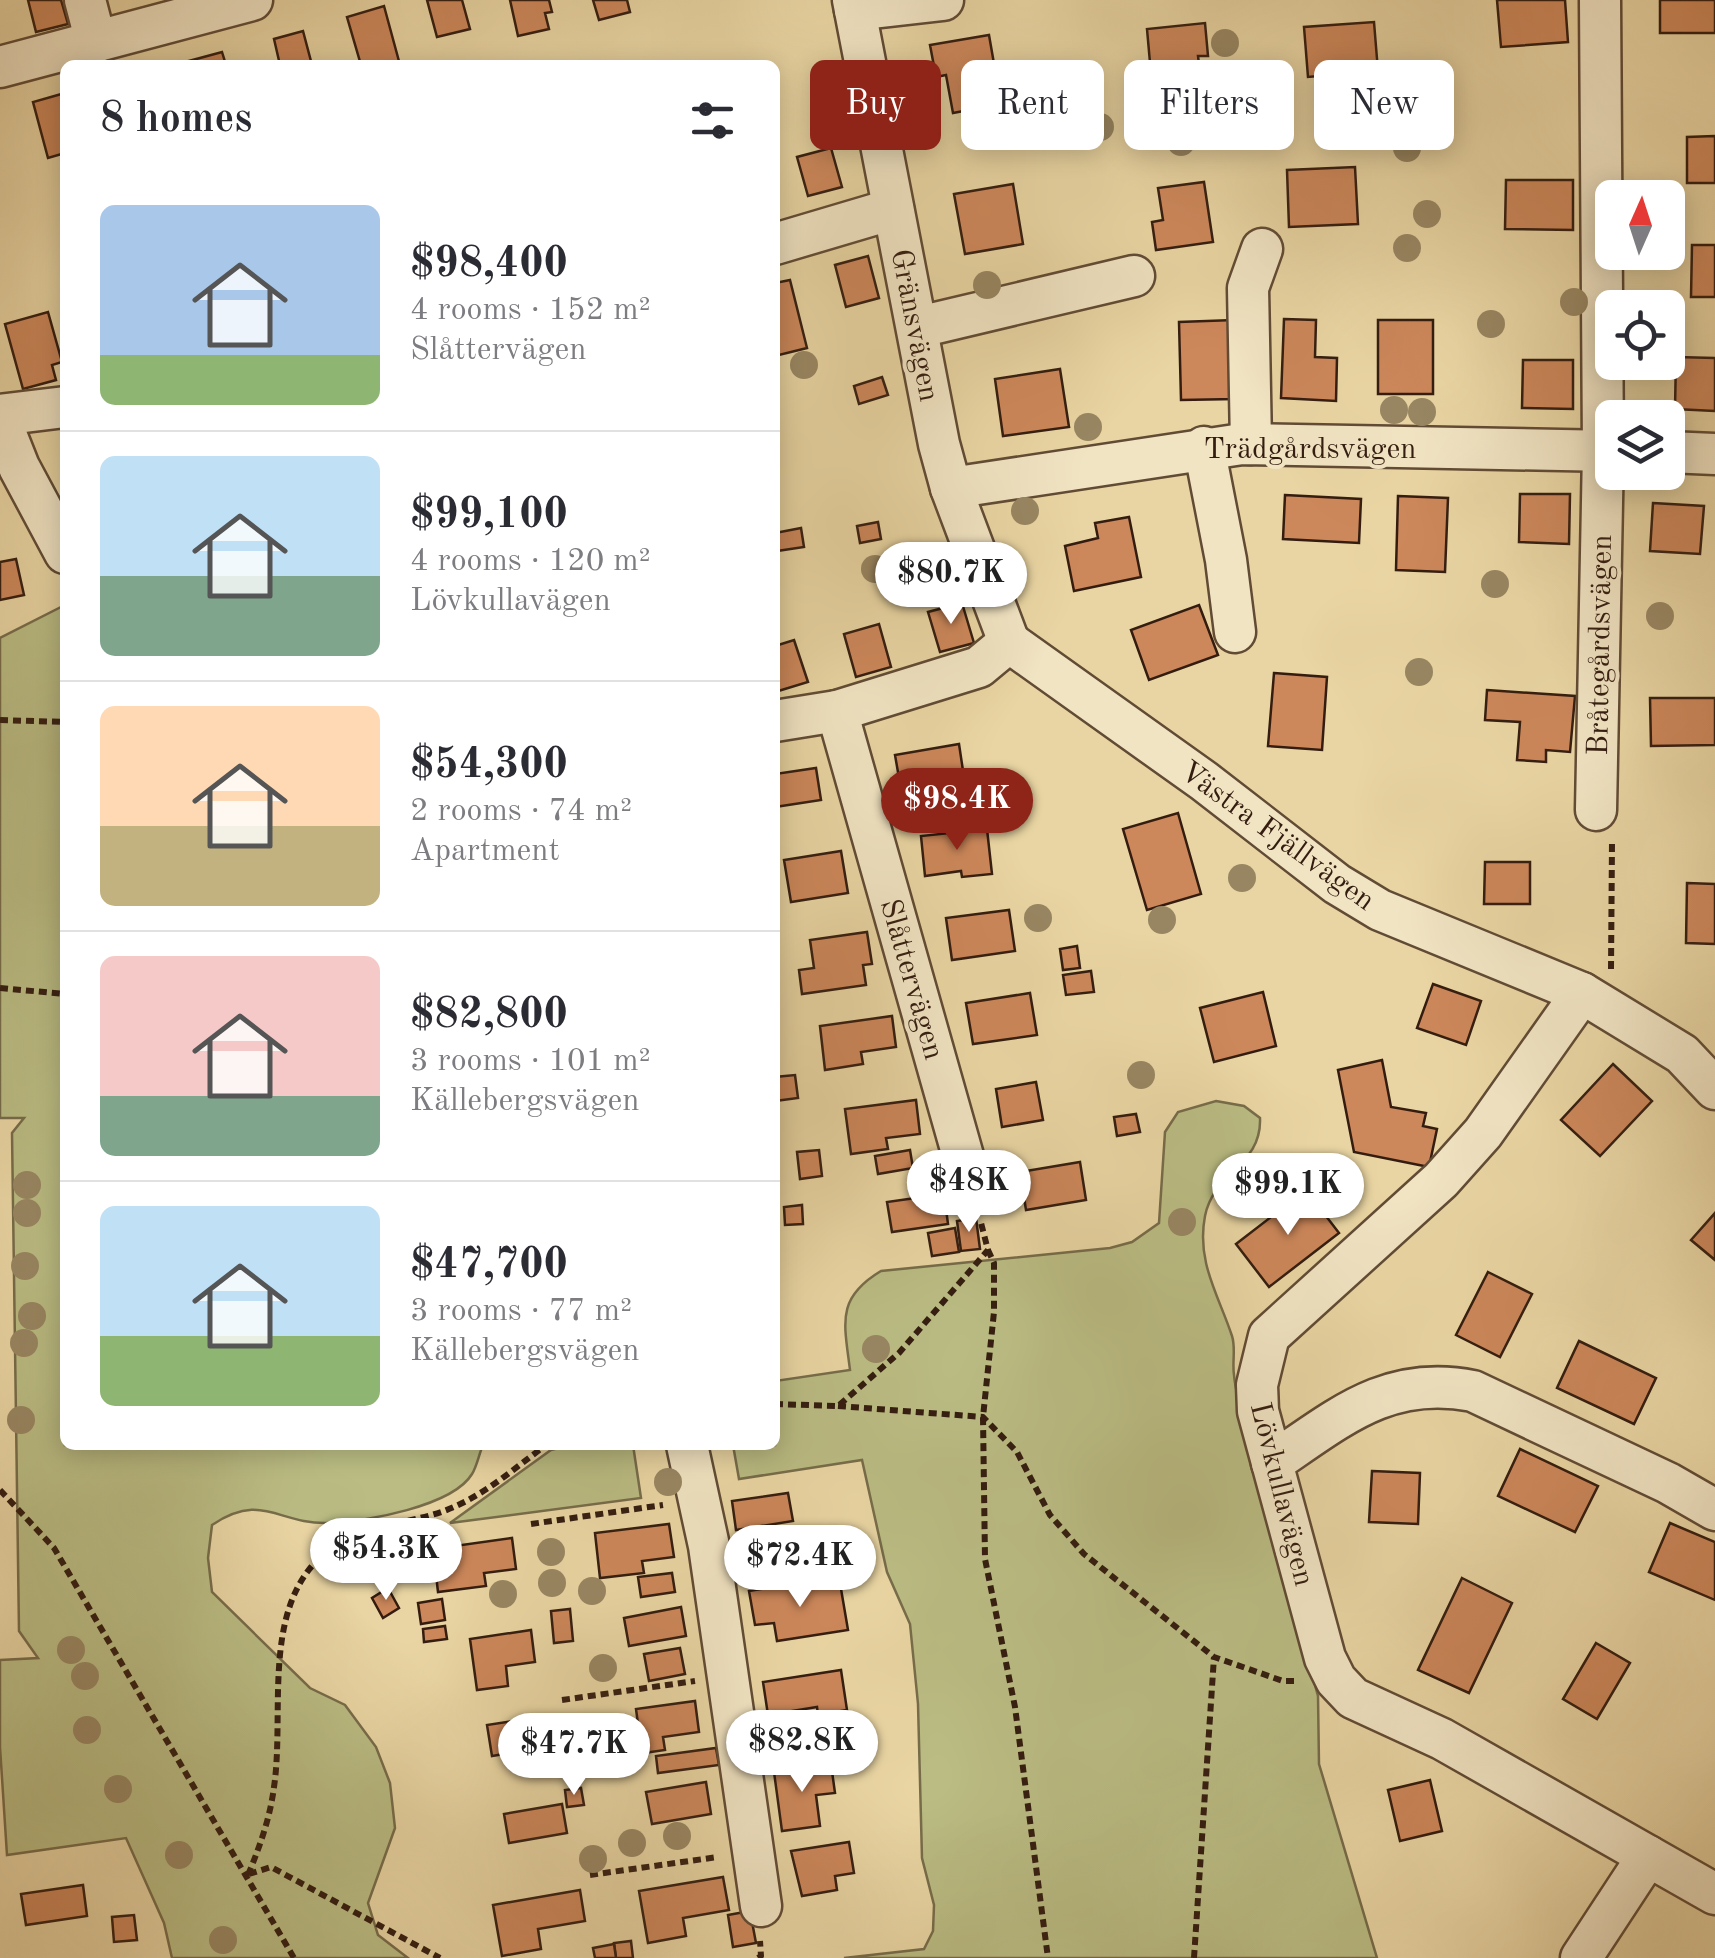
<!DOCTYPE html>
<meta charset="utf-8">
<style>
body{margin:0;font-family:"Old Standard TT",serif;background:#f2f2f3;color:#2b2b33;height:100vh;display:flex;flex-direction:column;font-size:38px;white-space:nowrap}
*{box-sizing:border-box;margin:0}
p{font-size:32px;color:#7c7c81}
.icon{flex:none;width:55px;height:55px;fill:none;stroke:currentColor;stroke-width:2;stroke-linecap:round;stroke-linejoin:round}
.map{position:relative;flex:1;overflow:hidden}
.side{position:absolute;left:60px;top:60px;width:720px;height:1390px;display:flex;flex-direction:column;background:#fff;border-radius:15px;box-shadow:0 5px 25px #0003}
.side>*{flex:none}
.guide{position:absolute;left:810px;top:60px;width:755px;height:90px;display:flex;gap:20px}
.needle{width:65px;rotate:3deg}
.tools{position:absolute;left:1595px;top:180px;display:grid;gap:20px}
.tools a{display:grid;place-items:center;width:90px;height:90px;border-radius:15px;background:#fff;box-shadow:0 5px 25px #0003;font-size:50px}
.price{position:absolute;translate:-50% -85px;padding:0 22px;border-radius:35px;background:#fff;color:#222;font-size:32px;line-height:65px;filter:drop-shadow(0 2px 5px #0008)}
.price::after{content:'';position:absolute;left:50%;top:60px;width:30px;height:22px;margin-left:-15px;background:inherit;clip-path:polygon(0 0,100% 0,50% 100%)}
.price.on{background:#8f2418;color:#fff}
ul{padding:0;list-style:none}
li{display:flex;align-items:center;gap:30px;height:250px;padding:0 40px}
li+li{border-top:2px solid #e1e1e2}
li span{display:grid;place-items:center;flex:none;width:280px;height:200px;border-radius:15px;color:#555}
li>.icon{margin-inline-start:auto}
span .icon{width:120px;height:120px;fill:#fffc;stroke-width:1}
li b{font-size:42px}
h2{display:flex;justify-content:space-between;align-items:center;height:120px;padding:0 40px;font-size:42px}
.chip{padding:0 35px;border-radius:15px;background:#fff;box-shadow:0 5px 25px #0003;font-size:35px;line-height:90px}
.chip.on{background:#8f2418;color:#fff}
.map>svg:first-child{display:block}
.green{fill:#babc83;stroke:#776c4a;stroke-width:2.5}
.building{fill:#cc875a;stroke:#341d10;stroke-width:2.5}
.lines{fill:none;stroke-linecap:round;stroke-linejoin:round}
.minor-casing{stroke:#614b35;stroke-width:45}
.path{stroke:#341d10;stroke-width:6;stroke-dasharray:8 5;stroke-linecap:butt}
.minor{stroke:#f1e4c3;stroke-width:40}
.tree{fill:#988662}
.labels{text-anchor:middle;stroke-width:8;stroke-linejoin:round;paint-order:stroke}
.street-label{font-size:30px;fill:#341d10;stroke:#f1e4c3}
</style>
<div class="map">
<svg width="1715" height="1958" viewBox="0 0 1715 1958">
<rect width="100%" height="100%" fill="#e9d5a3"/>
<filter id="stains"><feTurbulence type="fractalNoise" baseFrequency=".002" numOctaves="4"/><feColorMatrix values="0 0 0 0 .2 0 0 0 0 .09 0 0 0 0 .02 0 0 0 .5 -.17"/></filter>
<radialGradient id="worn" r=".72"><stop offset=".6" stop-color="#630" stop-opacity="0"/><stop offset="1" stop-color="#630" stop-opacity=".3"/></radialGradient>
<g class="green">
<path d="M 65,605 L 65,1445 L 483,1445 C 479,1454 477,1466 472,1474 C 453,1506 365,1522 329,1523 C 278,1525 263,1491 212,1525 L 208,1558 L 212,1592 L 310,1688 L 345,1705 L 376,1747 L 390,1783 L 395,1828 L 368,1903 L 378,1935 L 408,1958 L 172,1958 L 164,1923 L 126,1838 L 7,1855 L 0,1747 L 0,1660 L 38,1658 L 19,1631 L 12,1133 L 24,1118 L 0,1118 L 0,638 Z"/>
<path d="M 1216,1101 L 1244,1106 L 1260,1118 C 1262,1166 1214,1171 1205,1216 C 1196,1262 1219,1296 1232,1336 C 1236,1348 1232,1362 1234,1375 C 1235,1388 1239,1401 1241,1413 L 1318,1696 L 1319,1764 L 1377,1958 L 844,1958 L 924,1949 L 933,1931 L 934,1905 L 922,1858 L 918,1704 L 910,1624 L 887,1572 L 862,1460 L 739,1479 L 733,1445 L 775,1445 L 775,1381 L 850,1370 C 844,1322 836,1298 881,1271 L 1110,1248 L 1132,1242 L 1159,1223 L 1165,1132 L 1178,1112 Z"/>
<path d="M 570,1445 L 633,1445 L 641,1498 L 450,1523 L 551,1450 Z"/>
</g>
<g class="building">
<path d="M 28,0 L 61,0 L 68,24 L 36,32 Z"/>
<path d="M 427,0 L 462,0 L 470,29 L 437,37 Z"/>
<path d="M 510,0 L 549,0 L 552,12 L 545,13 L 549,29 L 518,36 Z"/>
<path d="M 593,0 L 627,0 L 630,12 L 599,20 Z"/>
<path d="M 1497,0 L 1565,0 L 1568,42 L 1501,47 Z"/>
<rect x="1660" y="0" width="55" height="33"/>
<path d="M 384,6 L 400,65 L 361,65 L 347,17 Z"/>
<path d="M 1374,22 L 1378,71 L 1308,77 L 1304,27 Z"/>
<path d="M 1205,23 L 1208,56 L 1198,56 L 1201,80 L 1152,85 L 1147,29 Z"/>
<path d="M 303,31 L 312,65 L 280,65 L 274,39 Z"/>
<path d="M 989,35 L 1001,104 L 953,113 L 946,75 L 936,77 L 930,45 Z"/>
<path d="M 222,52 L 226,65 L 190,65 L 189,61 Z"/>
<path d="M 65,93 L 65,153 L 48,158 L 33,102 Z"/>
<path d="M 1715,136 L 1715,183 L 1687,183 L 1687,137 Z"/>
<path d="M 831,148 L 842,187 L 808,196 L 797,157 Z"/>
<path d="M 1355,167 L 1358,224 L 1289,227 L 1287,170 Z"/>
<path d="M 1506,180 L 1573,180 L 1573,230 L 1505,229 Z"/>
<path d="M 1204,182 L 1213,242 L 1156,250 L 1152,222 L 1163,220 L 1158,188 Z"/>
<path d="M 1013,184 L 1023,244 L 965,254 L 954,194 Z"/>
<path d="M 1692,245 L 1715,245 L 1715,297 L 1691,297 Z"/>
<path d="M 868,256 L 879,298 L 846,307 L 835,265 Z"/>
<path d="M 790,280 L 807,348 L 775,356 L 775,283 Z"/>
<path d="M 48,312 L 62,362 L 52,365 L 56,380 L 23,389 L 5,324 Z"/>
<path d="M 1284,319 L 1316,320 L 1315,357 L 1337,358 L 1336,401 L 1281,398 Z"/>
<path d="M 1234,320 L 1235,399 L 1181,400 L 1179,322 Z"/>
<rect x="1378" y="320" width="55" height="74"/>
<path d="M 1676,357 L 1715,358 L 1715,411 L 1675,409 Z"/>
<path d="M 1523,360 L 1573,360 L 1573,409 L 1522,408 Z"/>
<path d="M 1060,369 L 1069,427 L 1003,436 L 995,379 Z"/>
<path d="M 882,377 L 888,395 L 859,404 L 854,386 Z"/>
<path d="M 1520,494 L 1570,494 L 1569,544 L 1519,542 Z"/>
<path d="M 1285,495 L 1361,499 L 1359,543 L 1283,539 Z"/>
<path d="M 1398,496 L 1448,498 L 1445,572 L 1396,570 Z"/>
<path d="M 1653,503 L 1704,506 L 1700,554 L 1650,551 Z"/>
<path d="M 1129,517 L 1141,577 L 1074,591 L 1065,546 L 1098,538 L 1095,523 Z"/>
<path d="M 878,522 L 881,539 L 860,543 L 857,526 Z"/>
<path d="M 801,528 L 804,547 L 777,551 L 775,533 Z"/>
<path d="M 16,559 L 24,595 L 0,600 L 0,562 Z"/>
<path d="M 962,603 L 974,643 L 940,652 L 928,612 Z"/>
<path d="M 1199,605 L 1218,655 L 1149,680 L 1131,630 Z"/>
<path d="M 879,624 L 891,667 L 856,677 L 844,634 Z"/>
<path d="M 794,640 L 808,682 L 775,692 L 775,646 Z"/>
<path d="M 1274,673 L 1327,677 L 1322,750 L 1268,746 Z"/>
<path d="M 1487,690 L 1575,696 L 1570,752 L 1546,750 L 1546,762 L 1517,760 L 1520,722 L 1485,720 Z"/>
<path d="M 1650,698 L 1715,698 L 1715,745 L 1651,746 Z"/>
<path d="M 959,744 L 965,784 L 902,795 L 895,755 Z"/>
<path d="M 816,768 L 821,800 L 775,807 L 775,774 Z"/>
<path d="M 1178,813 L 1201,894 L 1147,910 L 1123,829 Z"/>
<path d="M 987,829 L 992,874 L 962,877 L 961,871 L 925,876 L 921,836 Z"/>
<path d="M 841,851 L 848,893 L 791,902 L 784,860 Z"/>
<path d="M 1485,862 L 1530,862 L 1530,904 L 1484,904 Z"/>
<path d="M 1687,883 L 1715,884 L 1715,944 L 1686,943 Z"/>
<path d="M 1009,910 L 1015,951 L 952,960 L 946,918 Z"/>
<path d="M 867,932 L 872,964 L 863,965 L 866,985 L 802,994 L 799,970 L 814,968 L 810,940 Z"/>
<path d="M 1077,946 L 1080,968 L 1063,970 L 1060,949 Z"/>
<path d="M 1091,971 L 1094,992 L 1066,995 L 1063,975 Z"/>
<path d="M 1433,984 L 1481,1001 L 1466,1045 L 1417,1028 Z"/>
<path d="M 1263,992 L 1276,1046 L 1214,1062 L 1200,1008 Z"/>
<path d="M 1030,993 L 1037,1035 L 973,1044 L 966,1003 Z"/>
<path d="M 892,1016 L 896,1047 L 861,1052 L 863,1064 L 825,1070 L 820,1026 Z"/>
<path d="M 1382,1060 L 1391,1107 L 1426,1113 L 1423,1126 L 1437,1129 L 1429,1167 L 1354,1152 L 1338,1070 Z"/>
<path d="M 1613,1064 L 1652,1101 L 1600,1156 L 1561,1120 Z"/>
<path d="M 795,1075 L 798,1098 L 775,1101 L 775,1077 Z"/>
<path d="M 1036,1082 L 1043,1120 L 1002,1127 L 996,1089 Z"/>
<path d="M 916,1100 L 920,1134 L 886,1138 L 888,1149 L 851,1154 L 845,1109 Z"/>
<path d="M 1136,1114 L 1140,1132 L 1117,1136 L 1114,1117 Z"/>
<path d="M 819,1150 L 822,1176 L 800,1179 L 797,1152 Z"/>
<path d="M 910,1150 L 913,1168 L 878,1174 L 875,1156 Z"/>
<path d="M 1080,1162 L 1086,1200 L 1026,1210 L 1020,1172 Z"/>
<path d="M 1306,1190 L 1339,1233 L 1269,1287 L 1236,1244 Z"/>
<path d="M 944,1194 L 948,1224 L 892,1232 L 887,1202 Z"/>
<path d="M 802,1205 L 803,1224 L 785,1225 L 784,1207 Z"/>
<path d="M 1715,1213 L 1715,1260 L 1691,1240 Z"/>
<path d="M 976,1218 L 980,1249 L 961,1251 L 957,1221 Z"/>
<path d="M 955,1228 L 959,1252 L 932,1256 L 928,1233 Z"/>
<path d="M 1488,1272 L 1532,1294 L 1500,1357 L 1456,1335 Z"/>
<path d="M 1579,1341 L 1656,1378 L 1634,1424 L 1557,1388 Z"/>
<path d="M 1520,1449 L 1598,1486 L 1575,1532 L 1498,1496 Z"/>
<path d="M 1372,1471 L 1420,1473 L 1418,1524 L 1369,1522 Z"/>
<path d="M 788,1493 L 793,1521 L 736,1530 L 732,1501 Z"/>
<path d="M 1670,1523 L 1715,1542 L 1715,1600 L 1649,1572 Z"/>
<path d="M 669,1524 L 674,1557 L 642,1561 L 644,1573 L 600,1578 L 595,1533 Z"/>
<path d="M 512,1538 L 516,1569 L 484,1573 L 486,1586 L 438,1592 L 433,1549 Z"/>
<path d="M 672,1573 L 675,1592 L 641,1597 L 638,1577 Z"/>
<path d="M 1462,1578 L 1512,1603 L 1469,1693 L 1418,1670 Z"/>
<path d="M 805,1582 L 806,1589 L 840,1583 L 848,1630 L 777,1641 L 774,1623 L 755,1625 L 749,1591 Z"/>
<path d="M 388,1588 L 399,1608 L 383,1618 L 372,1598 Z"/>
<path d="M 442,1599 L 445,1620 L 421,1624 L 418,1603 Z"/>
<path d="M 681,1607 L 686,1636 L 629,1646 L 624,1618 Z"/>
<path d="M 570,1609 L 573,1641 L 554,1643 L 551,1611 Z"/>
<path d="M 445,1626 L 447,1639 L 424,1642 L 423,1629 Z"/>
<path d="M 531,1630 L 535,1662 L 506,1666 L 508,1686 L 477,1690 L 470,1639 Z"/>
<path d="M 1596,1643 L 1630,1663 L 1597,1719 L 1563,1699 Z"/>
<path d="M 680,1648 L 685,1674 L 649,1681 L 644,1654 Z"/>
<path d="M 841,1670 L 847,1710 L 818,1715 L 817,1707 L 768,1715 L 763,1682 Z"/>
<path d="M 695,1701 L 699,1732 L 663,1737 L 665,1750 L 609,1758 L 605,1729 L 638,1724 L 636,1709 Z"/>
<path d="M 546,1716 L 551,1746 L 492,1756 L 487,1725 Z"/>
<path d="M 716,1748 L 719,1765 L 658,1773 L 656,1756 Z"/>
<path d="M 831,1764 L 835,1793 L 816,1795 L 820,1826 L 782,1831 L 774,1772 Z"/>
<path d="M 1430,1780 L 1442,1831 L 1400,1841 L 1388,1790 Z"/>
<path d="M 706,1782 L 711,1814 L 652,1824 L 646,1792 Z"/>
<path d="M 581,1788 L 584,1805 L 567,1807 L 565,1790 Z"/>
<path d="M 562,1804 L 567,1833 L 509,1843 L 504,1814 Z"/>
<path d="M 849,1842 L 854,1873 L 835,1876 L 837,1890 L 802,1896 L 791,1851 Z"/>
<path d="M 723,1877 L 729,1910 L 683,1918 L 686,1936 L 648,1943 L 639,1891 Z"/>
<path d="M 83,1885 L 87,1916 L 26,1925 L 21,1894 Z"/>
<path d="M 580,1890 L 585,1921 L 538,1929 L 541,1949 L 502,1956 L 493,1905 Z"/>
<path d="M 750,1911 L 756,1943 L 733,1947 L 728,1915 Z"/>
<path d="M 134,1915 L 137,1940 L 114,1942 L 112,1917 Z"/>
<path d="M 631,1941 L 633,1958 L 616,1958 L 614,1943 Z"/>
<path d="M 614,1944 L 616,1958 L 595,1958 L 593,1948 Z"/>
</g>
<g class="lines">
<g class="minor-casing">
<g id="minor">
<path d="M 85,0 L 96,42"/>
<path d="M 853,0 L 939,444 L 951,488 L 1009,642"/>
<path d="M 855,10 L 943,0"/>
<path d="M 0,67 L 252,0"/>
<path d="M 775,244 L 893,209"/>
<path d="M 919,327 L 1134,276"/>
<path d="M 0,415 L 65,407"/>
<path d="M 0,419 L 19,467 L 65,553"/>
<path d="M 1251,444 L 1248,288 L 1262,249"/>
<path d="M 1204,447 L 1226,560 L 1235,632"/>
<path d="M 1668,452 L 1715,454"/>
<path d="M 951,488 L 1242,444 L 1612,451"/>
<path d="M 1009,642 L 1204,781 L 1337,884 L 1380,910 L 1582,993 L 1682,1054 L 1715,1089"/>
<path d="M 837,711 L 972,1188"/>
<path d="M 775,721 L 837,711 L 979,667 L 1009,642"/>
<path d="M 1596,810 L 1603,451 L 1600,0"/>
<path d="M 1582,993 L 1483,1133 L 1441,1180 L 1269,1336 L 1257,1385 L 1258,1411 L 1325,1658 L 1336,1680 L 1353,1698 L 1442,1739 L 1715,1894"/>
<path d="M 687,1445 L 709,1546 L 761,1906"/>
<path d="M 1272,1463 C 1339,1418 1388,1374 1473,1391 L 1668,1483 L 1715,1510"/>
<path d="M 1581,1958 L 1648,1856"/>
</g>
</g>
<g class="path">
<path d="M 0,720 L 65,722"/>
<path d="M 1611,969 L 1612,842"/>
<path d="M 0,988 L 65,994"/>
<path d="M 988,1250 L 994,1263 L 994,1312 L 983,1417 L 985,1559 L 1015,1707 L 1048,1958"/>
<path d="M 775,1404 L 838,1406 L 899,1353 L 988,1250 L 981,1223"/>
<path d="M 838,1406 L 983,1417 L 1017,1452 L 1050,1515 L 1084,1554 L 1214,1657 L 1283,1681 L 1295,1681"/>
<path d="M 0,1490 L 54,1548 L 294,1958"/>
<path d="M 531,1524 L 663,1505"/>
<path d="M 562,1700 L 695,1681"/>
<path d="M 249,1874 L 271,1867 L 440,1958"/>
<path d="M 248,1875 C 260,1846 270,1818 274,1787 C 286,1706 256,1591 342,1541 C 372,1524 411,1523 444,1511 C 484,1496 512,1470 546,1445"/>
<path d="M 590,1875 L 718,1857"/>
<path d="M 758,1958 L 761,1956 L 760,1941"/>
<path d="M 1194,1958 L 1214,1657"/>
</g>
<use href="#minor" class="minor"/>
</g>
<g class="tree">
<circle cx="1225" cy="43" r="14"/>
<circle cx="1100" cy="127" r="14"/>
<circle cx="1181" cy="142" r="14"/>
<circle cx="1407" cy="148" r="14"/>
<circle cx="1427" cy="214" r="14"/>
<circle cx="1407" cy="248" r="14"/>
<circle cx="987" cy="285" r="14"/>
<circle cx="1574" cy="302" r="14"/>
<circle cx="1491" cy="324" r="14"/>
<circle cx="804" cy="365" r="14"/>
<circle cx="1394" cy="410" r="14"/>
<circle cx="1422" cy="412" r="14"/>
<circle cx="1088" cy="427" r="14"/>
<circle cx="1025" cy="511" r="14"/>
<circle cx="875" cy="569" r="14"/>
<circle cx="1495" cy="584" r="14"/>
<circle cx="1660" cy="616" r="14"/>
<circle cx="1419" cy="672" r="14"/>
<circle cx="1242" cy="878" r="14"/>
<circle cx="1038" cy="918" r="14"/>
<circle cx="1162" cy="920" r="14"/>
<circle cx="1141" cy="1075" r="14"/>
<circle cx="27" cy="1185" r="14"/>
<circle cx="27" cy="1213" r="14"/>
<circle cx="1182" cy="1222" r="14"/>
<circle cx="25" cy="1266" r="14"/>
<circle cx="32" cy="1316" r="14"/>
<circle cx="24" cy="1343" r="14"/>
<circle cx="876" cy="1349" r="14"/>
<circle cx="21" cy="1420" r="14"/>
<circle cx="668" cy="1482" r="14"/>
<circle cx="551" cy="1552" r="14"/>
<circle cx="552" cy="1583" r="14"/>
<circle cx="592" cy="1591" r="14"/>
<circle cx="503" cy="1594" r="14"/>
<circle cx="71" cy="1650" r="14"/>
<circle cx="603" cy="1668" r="14"/>
<circle cx="85" cy="1676" r="14"/>
<circle cx="87" cy="1730" r="14"/>
<circle cx="118" cy="1789" r="14"/>
<circle cx="677" cy="1836" r="14"/>
<circle cx="632" cy="1843" r="14"/>
<circle cx="179" cy="1855" r="14"/>
<circle cx="593" cy="1859" r="14"/>
<circle cx="223" cy="1940" r="14"/>
</g>
<g class="labels">
<g class="street-label">
<text transform="translate(916 325) rotate(79)" y="10">Gränsvägen</text>
<text x="1310" y="458">Trädgårdsvägen</text>
<text transform="translate(1599 645) rotate(-89)" y="10">Bråtegårdsvägen</text>
<text transform="translate(1278 835) rotate(36)" y="10">Västra Fjällvägen</text>
<text transform="translate(913 979) rotate(74)" y="10">Slåttervägen</text>
<text transform="translate(1283 1494) rotate(76)" y="10">Lövkullavägen</text>
</g>
</g>
<rect width="100%" height="100%" filter="url(#stains)"/>
<rect width="100%" height="100%" fill="url(#worn)"/>
</svg>
<div class="tools">
<a><svg class="needle" viewBox="-14 -14 28 28"><path d="M0-13l5 13h-10z" fill="#e53935"/><path d="M0 13l5-13h-10z" fill="#7c7c81"/></svg></a>
<a><svg class="icon" aria-label="locate" viewBox="0 0 24 24"><circle cx="12" cy="12" r="6"/><path d="M12 2v4M12 18v4M2 12h4M18 12h4"/></svg></a>
<a><svg class="icon" aria-label="layers" viewBox="0 0 24 24"><path d="M12 4l9 5-9 5-9-5zM3 14l9 5 9-5"/></svg></a>
</div>
<b class="price" style="left:951px;top:627px">$80.7K</b>
<b class="price on" style="left:957px;top:853px">$98.4K</b>
<b class="price" style="left:969px;top:1235px">$48K</b>
<b class="price" style="left:1288px;top:1238px">$99.1K</b>
<b class="price" style="left:386px;top:1603px">$54.3K</b>
<b class="price" style="left:800px;top:1610px">$72.4K</b>
<b class="price" style="left:802px;top:1795px">$82.8K</b>
<b class="price" style="left:574px;top:1798px">$47.7K</b>
<div class="guide">
<a class="chip on">Buy</a>
<a class="chip">Rent</a>
<a class="chip">Filters</a>
<a class="chip">New</a>
</div>
<section class="side">
<h2>8 homes<svg class="icon" aria-label="filters" viewBox="0 0 24 24"><path d="M4 7h16M4 17h16"/><circle cx="9" cy="7" r="2"/><circle cx="15" cy="17" r="2"/></svg></h2>
<ul>
<li><span style="background:linear-gradient(#a9c7e8 75%,#8fb573 0)"><svg class="icon" aria-label="home" viewBox="0 0 24 24"><path d="M3 11l9-7 9 7M6 9v11h12V9"/></svg></span><div><b>$98,400</b><p>4 rooms · 152 m²</p><p>Slåttervägen</p></div></li>
<li><span style="background:linear-gradient(#bfe0f5 60%,#7fa58c 0)"><svg class="icon" aria-label="home" viewBox="0 0 24 24"><path d="M3 11l9-7 9 7M6 9v11h12V9"/></svg></span><div><b>$99,100</b><p>4 rooms · 120 m²</p><p>Lövkullavägen</p></div></li>
<li><span style="background:linear-gradient(#ffd9b3 60%,#c2b280 0)"><svg class="icon" aria-label="home" viewBox="0 0 24 24"><path d="M3 11l9-7 9 7M6 9v11h12V9"/></svg></span><div><b>$54,300</b><p>2 rooms · 74 m²</p><p>Apartment</p></div></li>
<li><span style="background:linear-gradient(#f6c9c9 70%,#7fa58c 0)"><svg class="icon" aria-label="home" viewBox="0 0 24 24"><path d="M3 11l9-7 9 7M6 9v11h12V9"/></svg></span><div><b>$82,800</b><p>3 rooms · 101 m²</p><p>Källebergsvägen</p></div></li>
<li><span style="background:linear-gradient(#bfe0f5 65%,#8fb573 0)"><svg class="icon" aria-label="home" viewBox="0 0 24 24"><path d="M3 11l9-7 9 7M6 9v11h12V9"/></svg></span><div><b>$47,700</b><p>3 rooms · 77 m²</p><p>Källebergsvägen</p></div></li>
</ul>
</section>
</div>
